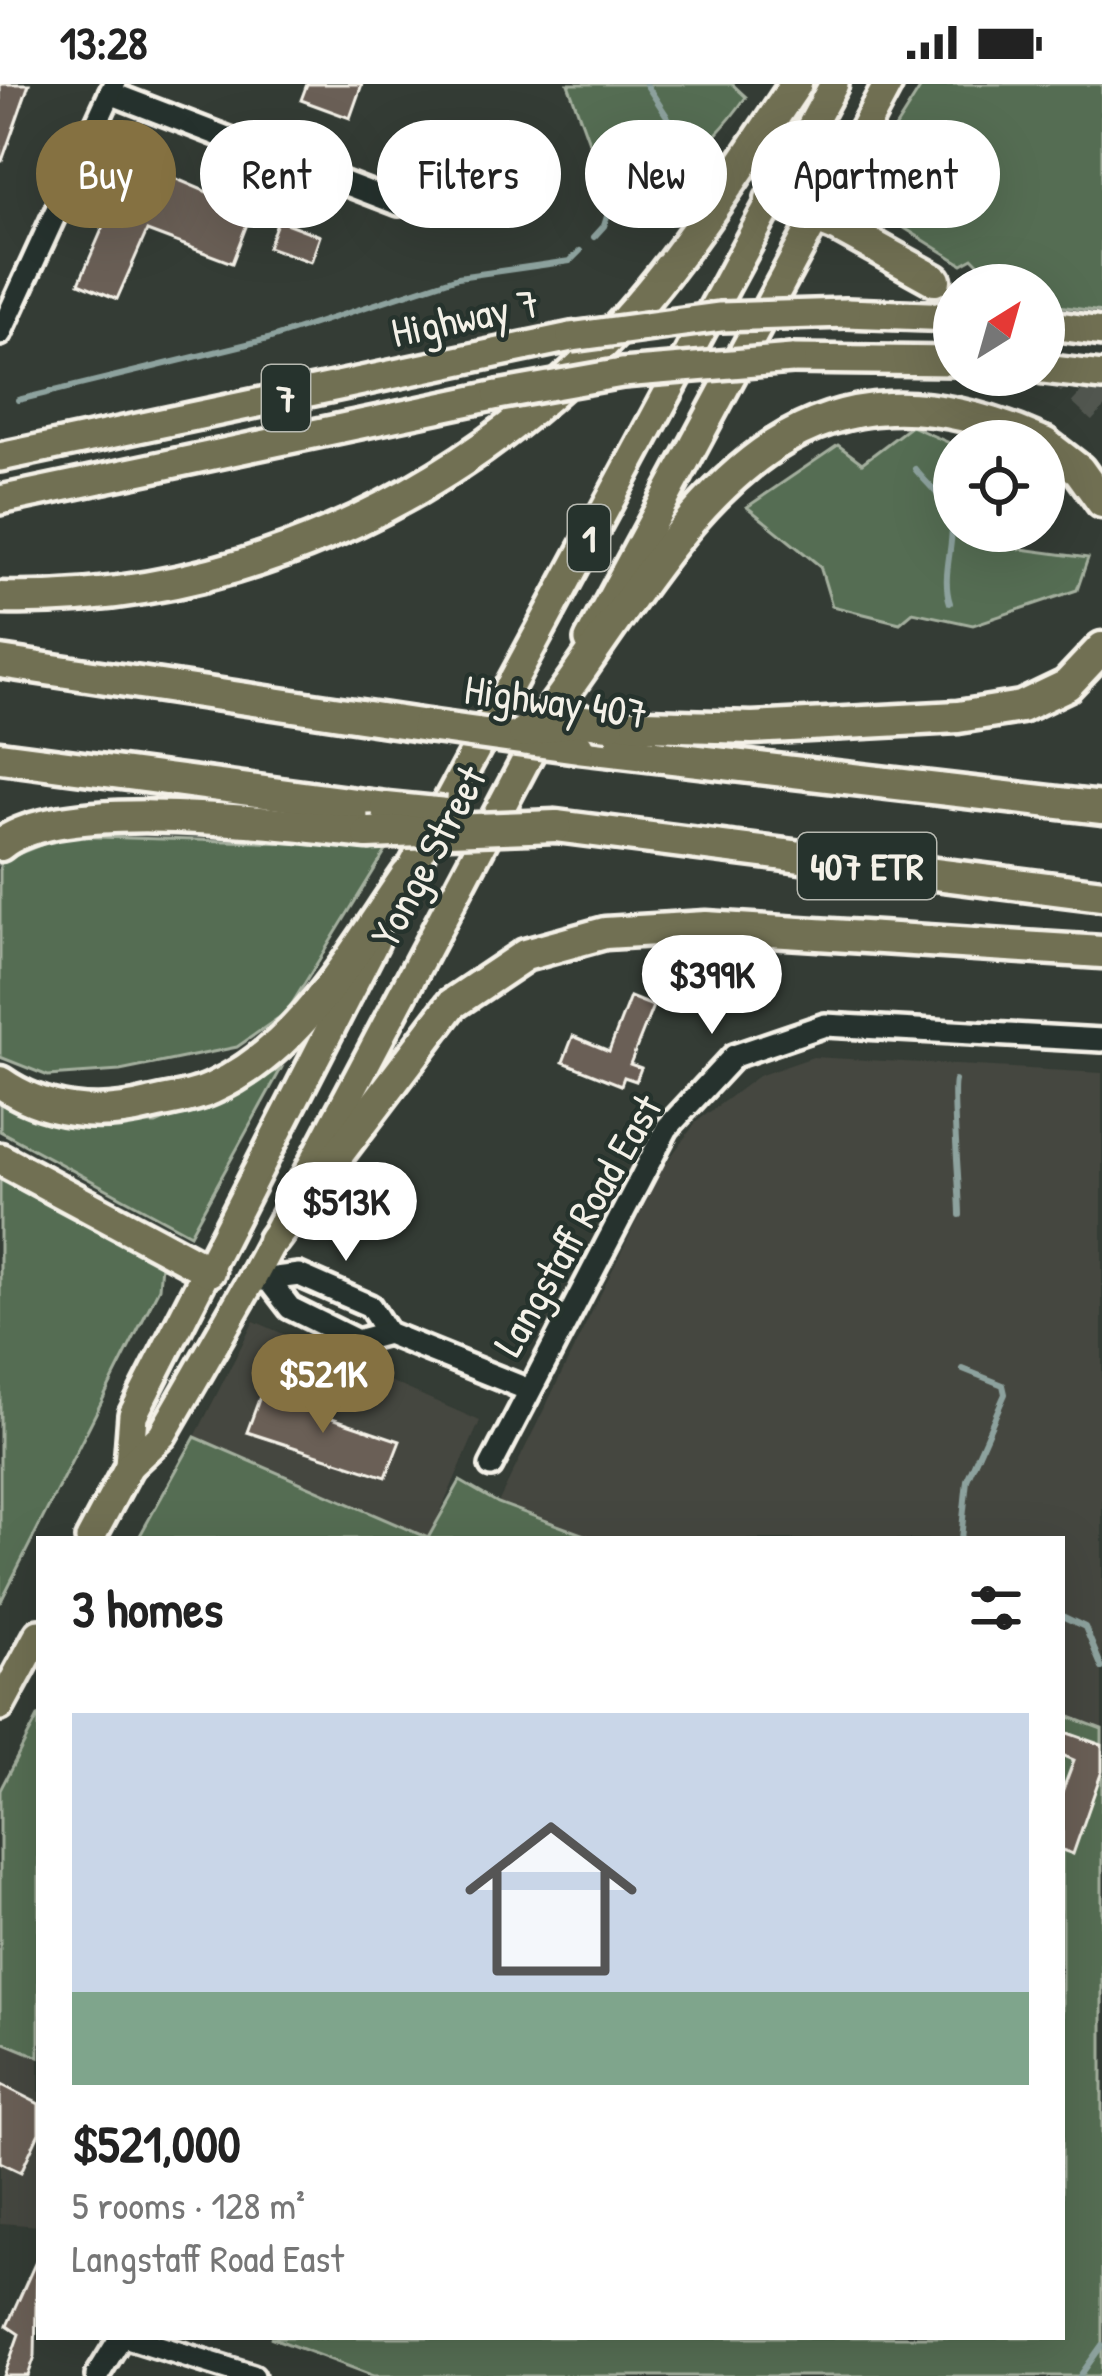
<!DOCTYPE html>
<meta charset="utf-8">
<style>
body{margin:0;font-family:"Patrick Hand",sans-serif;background:#f2f2f2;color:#222;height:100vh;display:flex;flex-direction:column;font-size:45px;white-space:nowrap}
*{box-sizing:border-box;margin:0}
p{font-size:39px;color:#767676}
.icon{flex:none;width:66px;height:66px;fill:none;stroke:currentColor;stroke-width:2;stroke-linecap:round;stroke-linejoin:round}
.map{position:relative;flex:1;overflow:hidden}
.side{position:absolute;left:36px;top:1452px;width:1029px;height:804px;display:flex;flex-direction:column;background:#fff;border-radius:0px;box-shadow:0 12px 48px #0002}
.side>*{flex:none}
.top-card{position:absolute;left:36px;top:36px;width:1032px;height:108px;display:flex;gap:24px}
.needle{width:78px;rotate:37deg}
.buttons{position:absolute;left:933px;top:180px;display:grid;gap:24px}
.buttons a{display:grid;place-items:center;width:132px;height:132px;border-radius:50%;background:#fff;box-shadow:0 12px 48px #0002;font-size:60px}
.price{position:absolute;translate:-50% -102px;padding:0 27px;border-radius:42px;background:#fff;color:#222;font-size:39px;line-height:78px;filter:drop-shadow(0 3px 6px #0008)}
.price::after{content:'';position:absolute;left:50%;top:72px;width:36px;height:27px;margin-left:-18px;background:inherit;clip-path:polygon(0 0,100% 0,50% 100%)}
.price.current{background:#857141;color:#fff}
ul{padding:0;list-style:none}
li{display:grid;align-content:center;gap:24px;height:636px;padding:0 36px}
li+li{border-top:3px solid #e0e0e0}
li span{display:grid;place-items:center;height:372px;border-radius:0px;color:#555}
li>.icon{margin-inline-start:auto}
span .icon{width:216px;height:216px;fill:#fffc;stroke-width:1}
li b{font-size:51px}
h2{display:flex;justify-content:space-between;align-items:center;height:144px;padding:0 36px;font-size:51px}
.tag{padding:0 42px;border-radius:54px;background:#fff;box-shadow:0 12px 48px #0002;font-size:42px;line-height:108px}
.tag.current{background:#857141;color:#fff}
.status{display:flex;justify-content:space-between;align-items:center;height:84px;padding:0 60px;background:#fff;direction:ltr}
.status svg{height:33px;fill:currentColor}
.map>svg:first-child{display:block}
.built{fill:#44463f}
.green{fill:#546d53;stroke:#a4af9e;stroke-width:3}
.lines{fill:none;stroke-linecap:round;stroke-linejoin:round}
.stream{stroke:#8da29e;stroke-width:6}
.building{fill:#6a5f56;stroke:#f4f1e8;stroke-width:3}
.highway-tunnel{stroke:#515750;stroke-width:30;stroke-dasharray:30 15;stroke-linecap:butt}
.minor-casing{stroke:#f4f1e8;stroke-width:30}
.major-casing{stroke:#f4f1e8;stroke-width:36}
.highway-casing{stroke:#f4f1e8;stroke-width:39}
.minor{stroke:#26332d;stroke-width:21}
.major{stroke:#716f52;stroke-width:27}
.highway{stroke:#716f52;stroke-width:30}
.major-bridge-casing{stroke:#f4f1e8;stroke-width:36;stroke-linecap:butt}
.highway-bridge-casing{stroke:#f4f1e8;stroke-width:39;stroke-linecap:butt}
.major-bridge{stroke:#716f52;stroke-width:27}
.highway-bridge{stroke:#716f52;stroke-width:30}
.labels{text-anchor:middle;stroke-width:9;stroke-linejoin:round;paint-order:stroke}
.shield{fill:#26332d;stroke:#b6b8b0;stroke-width:3}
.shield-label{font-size:39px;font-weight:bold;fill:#f4f1e8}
.street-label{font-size:42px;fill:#f4f1e8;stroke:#26332d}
</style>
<div class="status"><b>13:28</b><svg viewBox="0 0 49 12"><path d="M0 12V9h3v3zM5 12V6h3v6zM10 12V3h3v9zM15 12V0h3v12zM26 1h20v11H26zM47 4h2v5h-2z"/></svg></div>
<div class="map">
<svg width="1102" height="2292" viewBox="0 0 1102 2292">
<rect width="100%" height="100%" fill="#343c35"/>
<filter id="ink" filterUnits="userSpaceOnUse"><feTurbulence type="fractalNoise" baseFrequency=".00833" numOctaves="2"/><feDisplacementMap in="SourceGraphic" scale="24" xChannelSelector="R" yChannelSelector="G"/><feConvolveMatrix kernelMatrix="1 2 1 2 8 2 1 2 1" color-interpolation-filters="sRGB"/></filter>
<g filter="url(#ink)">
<g class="built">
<path d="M 813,973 L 1102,989 L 1102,1645 L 1062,1630 L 1062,1455 L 595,1455 L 498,1419 L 662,1085 L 696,1038 L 758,992 Z"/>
<path d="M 254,1237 L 480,1337 L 429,1454 L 195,1353 Z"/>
<path d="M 0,1957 L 39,1973 L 39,2142 L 0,2139 Z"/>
</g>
<g class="green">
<path d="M 568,0 L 732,0 L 746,13 C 705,71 670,99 597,80 Z"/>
<path d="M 923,0 L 1102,0 L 1102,228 L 1044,220 L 1044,201 L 999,201 L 973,174 L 962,180 L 861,117 L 862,97 Z"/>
<path d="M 911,342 L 954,361 L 954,447 L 985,447 L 992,461 L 1088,474 L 1077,506 L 973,541 L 913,528 L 900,539 L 832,522 L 820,482 L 747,423 L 838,361 L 862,379 Z"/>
<path d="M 63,752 L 389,762 L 287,928 L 237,963 L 120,987 L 48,992 L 0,973 L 0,777 Z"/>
<path d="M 281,985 L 190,1150 L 0,1047 L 0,1014 L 57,1040 L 156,1040 Z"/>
<path d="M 0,1094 L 143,1165 L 161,1180 L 159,1204 L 0,1519 Z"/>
<path d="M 195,1353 L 428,1454 L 460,1397 L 498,1419 L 595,1455 L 138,1455 Z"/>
<path d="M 1062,1630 L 1102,1645 L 1102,2292 L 374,2292 L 270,2253 L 1062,2253 Z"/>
<path d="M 39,1631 L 39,1973 L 0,1957 L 0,1706 Z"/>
</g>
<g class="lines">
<g class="stream">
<path d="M 646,0 L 683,57"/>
<path d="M 594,153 L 604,142 L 618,97 L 674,39"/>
<path d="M 18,316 L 268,255 L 458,193 L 570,177 L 580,167"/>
<path d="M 915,385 C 925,398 940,410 947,423 C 961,449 939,486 950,519"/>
<path d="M 955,997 C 951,1008 960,1107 960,1131"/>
<path d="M 961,1455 L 967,1396 L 1005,1310 L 1003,1301 L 963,1285"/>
<path d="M 1062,1532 L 1085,1543 L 1102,1584"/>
<path d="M 1080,2292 L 1102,2261"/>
</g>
</g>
<g class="building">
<path d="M 0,0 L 29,0 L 2,77 L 0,77 Z"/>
<path d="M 307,0 L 362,0 L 350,34 L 301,16 Z"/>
<path d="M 132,76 L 252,127 L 232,179 L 147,147 L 117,215 L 79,199 Z"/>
<path d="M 278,136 L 320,152 L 311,178 L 268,163 Z"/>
<path d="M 630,913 L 653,922 L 630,980 L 641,984 L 636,997 L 624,993 L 621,1001 L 563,978 L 573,952 L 609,967 Z"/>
<path d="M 261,1310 L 400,1357 L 386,1393 L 247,1348 Z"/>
<path d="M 1062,1647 L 1102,1661 L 1102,1687 L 1073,1770 L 1062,1766 L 1062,1708 L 1074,1676 L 1062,1671 Z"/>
<path d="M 0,2000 L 39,2020 L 39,2049 L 21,2088 L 0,2078 Z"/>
<path d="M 37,2175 L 35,2272 L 28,2292 L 4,2292 L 19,2250 L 7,2242 Z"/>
</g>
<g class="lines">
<path class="highway-tunnel" d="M 1049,277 L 1102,326"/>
<g class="minor-casing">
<g id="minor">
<path d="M 110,9 L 399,120"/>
<path d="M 0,250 L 114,1"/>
<path d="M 260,1196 L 299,1191 L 370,1222 L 387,1249"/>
<path d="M 270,1198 L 290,1224 L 357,1257 L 387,1249 L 529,1306"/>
<path d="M 491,1382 L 667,1044 L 734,972 L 825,941 L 1102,956"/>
<path d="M 127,2253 L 253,2292"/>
<path d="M 97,2292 L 121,2253"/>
</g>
</g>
<g class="major-casing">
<g id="major">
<path d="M 846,229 L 954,233"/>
<path d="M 1044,240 L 1102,248"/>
<path d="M 792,275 L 954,277"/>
<path d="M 1044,285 L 1102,292"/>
<path d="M 0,373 L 571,253"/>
<path d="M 0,416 L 498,311"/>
<path d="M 589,556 L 888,0"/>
<path d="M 397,812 L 834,0"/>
<path d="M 129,1382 L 133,1331 L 375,857"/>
<path d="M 90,1455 L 129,1382 L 162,1351 L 252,1195 L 546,638"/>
<path d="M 0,1622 L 39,1550"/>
</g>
</g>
<g class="highway-casing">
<g id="highway">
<path d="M 771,116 L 839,143 L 935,196"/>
<path d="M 1044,359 L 1079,386 L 1102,418"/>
<path d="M 0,514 C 228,520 448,420 605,258 C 679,182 737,87 796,0"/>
<path d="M 0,578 L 427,642"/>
<path d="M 555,622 C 686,441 780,244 1039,357"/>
<path d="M 609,640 L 752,644 L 958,633 L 1021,623 L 1067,601 L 1102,564"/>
<path d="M 578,663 L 1102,724"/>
<path d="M 0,673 L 386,724"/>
<path d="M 556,742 L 1102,811"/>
<path d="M 0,761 C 63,710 286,741 368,749"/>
<path d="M 0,998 C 44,1029 98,1034 149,1021 C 169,1016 192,1014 211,1005 C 300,966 354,867 407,791"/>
<path d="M 0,1075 L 209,1187"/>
<path d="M 273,1156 L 452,920 L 525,871 L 605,849 L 706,843 L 1102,868"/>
</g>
</g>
<use href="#minor" class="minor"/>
<use href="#major" class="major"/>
<use href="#highway" class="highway"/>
<g class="major-bridge-casing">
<g id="major-bridge">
<path d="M 571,253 L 720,233 L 846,229"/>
<path d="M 498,311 L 622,289 L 792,275"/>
</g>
</g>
<g class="highway-bridge-casing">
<g id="highway-bridge">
<path d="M 427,642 L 578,663"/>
<path d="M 524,648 L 576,636 L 609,640"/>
<path d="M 386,724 L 446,730"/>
<path d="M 368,749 L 556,742"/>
</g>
</g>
<use href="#major-bridge" class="major-bridge"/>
<use href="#highway-bridge" class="highway-bridge"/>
</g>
</g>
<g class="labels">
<g class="shield">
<rect x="262" y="281" width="48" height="66" rx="9"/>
<rect x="568" y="421" width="42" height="66" rx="9"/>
<rect x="798" y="749" width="138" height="66" rx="9"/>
</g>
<g class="shield-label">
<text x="286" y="328">7</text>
<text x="589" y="468">1</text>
<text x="867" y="796">407 ETR</text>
</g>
<g class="street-label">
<text transform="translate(465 233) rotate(-12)" y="15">Highway 7</text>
<text transform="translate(556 617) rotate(8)" y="15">Highway 407</text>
<text transform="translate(428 772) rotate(-62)" y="15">Yonge Street</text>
<text transform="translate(577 1141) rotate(-60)" y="15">Langstaff Road East</text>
</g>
</g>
</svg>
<div class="buttons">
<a><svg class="needle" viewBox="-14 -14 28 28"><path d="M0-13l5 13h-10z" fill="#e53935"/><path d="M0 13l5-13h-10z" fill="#767676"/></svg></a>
<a><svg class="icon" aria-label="locate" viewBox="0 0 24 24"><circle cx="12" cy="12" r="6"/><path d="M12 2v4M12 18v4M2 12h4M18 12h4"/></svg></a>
</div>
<b class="price" style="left:712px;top:953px">$399K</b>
<b class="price" style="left:346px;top:1180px">$513K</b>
<b class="price current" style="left:323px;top:1352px">$521K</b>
<div class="top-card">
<a class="tag current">Buy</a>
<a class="tag">Rent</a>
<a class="tag">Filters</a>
<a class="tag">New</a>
<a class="tag">Apartment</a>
</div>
<section class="side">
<h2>3 homes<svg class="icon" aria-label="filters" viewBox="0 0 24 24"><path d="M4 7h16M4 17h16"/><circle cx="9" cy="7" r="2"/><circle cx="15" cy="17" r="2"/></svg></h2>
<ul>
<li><span style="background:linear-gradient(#c9d6e8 75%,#7fa58c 0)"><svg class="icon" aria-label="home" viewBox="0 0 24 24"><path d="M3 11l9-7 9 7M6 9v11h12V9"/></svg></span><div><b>$521,000</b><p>5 rooms · 128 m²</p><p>Langstaff Road East</p></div></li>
</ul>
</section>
</div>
